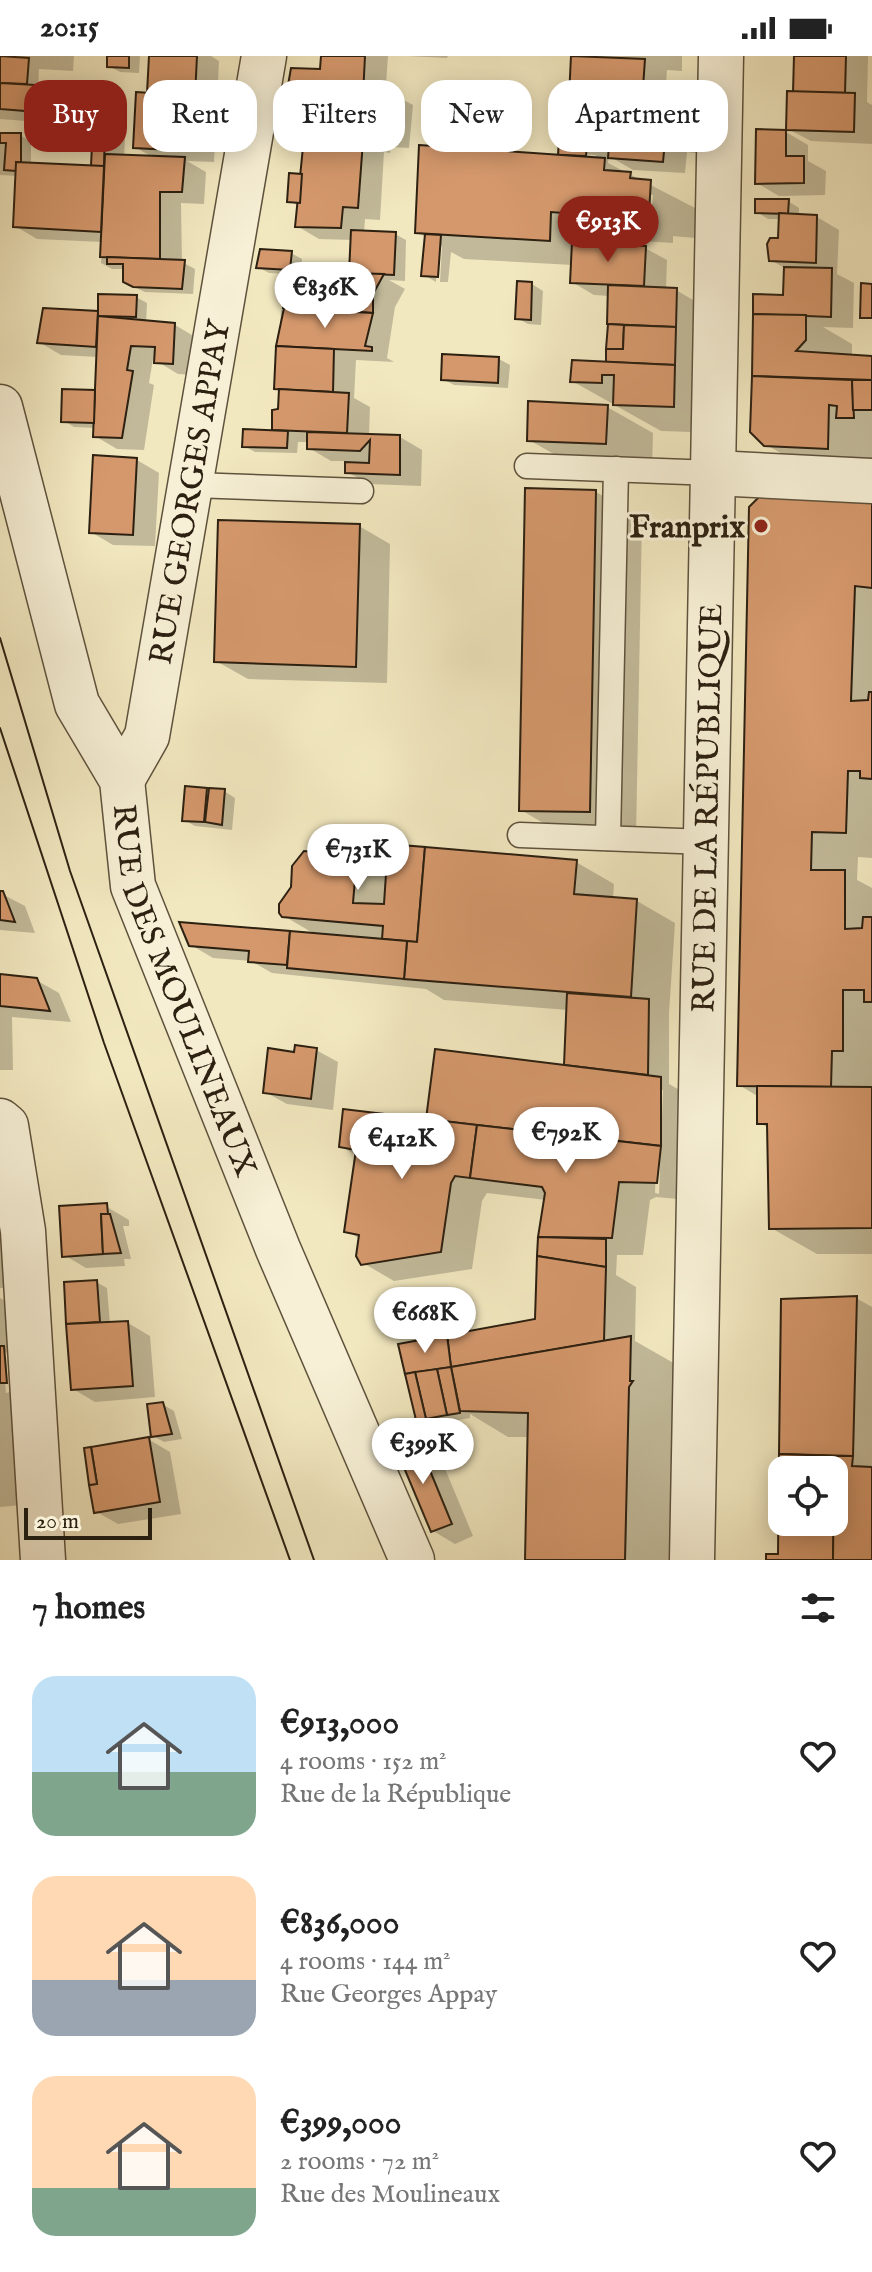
<!DOCTYPE html>
<meta charset="utf-8">
<style>
body{margin:0;font-family:"IM FELL English",serif;background:#f6f6f6;color:#222;height:100vh;display:flex;flex-direction:column;font-size:30px;white-space:nowrap}
*{box-sizing:border-box;margin:0}
p{font-size:26px;color:#767676}
.icon{flex:none;width:44px;height:44px;fill:none;stroke:currentColor;stroke-width:2;stroke-linecap:round;stroke-linejoin:round}
.map{position:relative;height:1504px;overflow:hidden}
.sheet{display:flex;flex-direction:column;background:#fff;flex:1}
.sheet>*{flex:none}
.top-card{position:absolute;left:24px;top:24px;width:824px;height:72px;display:flex;gap:16px}
.tools{position:absolute;left:768px;top:1400px;display:grid;gap:16px}
.tools a{display:grid;place-items:center;width:80px;height:80px;border-radius:16px;background:#fff;box-shadow:0 4px 20px #0003;font-size:40px}
.scale{position:absolute;left:24px;bottom:20px;width:128px;box-sizing:border-box;padding-left:8px;border:4px solid #2c2011;border-top:0;font-size:22px;line-height:28px;white-space:nowrap;color:#2c2011;-webkit-text-stroke:6px #f7f0d6;paint-order:stroke}
.price{position:absolute;translate:-50% -68px;padding:0 18px;border-radius:28px;background:#fff;color:#222;font-size:26px;line-height:52px;filter:drop-shadow(0 2px 4px #0008)}
.price::after{content:'';position:absolute;left:50%;top:48px;width:24px;height:18px;margin-left:-12px;background:inherit;clip-path:polygon(0 0,100% 0,50% 100%)}
.price.active{background:#8f2418;color:#fff}
ul{padding:0;list-style:none}
li{display:flex;align-items:center;gap:24px;height:200px;padding:0 32px}
li span{display:grid;place-items:center;flex:none;width:224px;height:160px;border-radius:24px;color:#555}
li>.icon{margin-inline-start:auto}
span .icon{width:96px;height:96px;fill:#fffc;stroke-width:1}
li b{font-size:34px}
h2{display:flex;justify-content:space-between;align-items:center;height:96px;padding:0 32px;font-size:34px}
.chip{padding:0 28px;border-radius:24px;background:#fff;box-shadow:0 4px 20px #0003;font-size:28px;line-height:72px}
.chip.active{background:#8f2418;color:#fff}
.status{display:flex;justify-content:space-between;align-items:center;height:56px;padding:0 40px;background:#fff;direction:ltr}
.status svg{height:22px;fill:currentColor}
.map>svg:first-child{display:block}
.shadow{fill:#0003;fill-rule:evenodd}
.building{fill:#d4986c;stroke:#2c2011;stroke-width:2}
.lines{fill:none;stroke-linecap:round;stroke-linejoin:round}
.service-casing{stroke:#5e523d;stroke-width:27}
.minor-casing{stroke:#5e523d;stroke-width:47}
.service{stroke:#f7f0d6;stroke-width:24}
.minor{stroke:#f7f0d6;stroke-width:44}
.tram{stroke:#2c2011;stroke-width:2}
.poi-dot{fill:#8f2418;stroke:#f7f0d6;stroke-width:3}
.labels{text-anchor:middle;stroke-width:6;stroke-linejoin:round;paint-order:stroke}
.street-label{font-size:32px;fill:#2c2011;stroke:#f7f0d6}
.poi-label{font-size:32px;font-weight:bold;fill:#2c2011;stroke:#f7f0d6;text-anchor:end}
</style>
<div class="status"><b>20:15</b><svg viewBox="0 0 49 12"><path d="M0 12V9h3v3zM5 12V6h3v6zM10 12V3h3v9zM15 12V0h3v12zM26 1h20v11H26zM47 4h2v5h-2z"/></svg></div>
<div class="map">
<svg width="872" height="1504" viewBox="0 0 872 1504">
<rect width="100%" height="100%" fill="#f2e8c0"/>
<filter id="stains"><feTurbulence type="fractalNoise" baseFrequency=".0025" numOctaves="4"/><feColorMatrix values="0 0 0 0 .2 0 0 0 0 .09 0 0 0 0 .02 0 0 0 .5 -.17"/></filter>
<radialGradient id="worn" r=".72"><stop offset=".6" stop-color="#630" stop-opacity="0"/><stop offset="1" stop-color="#630" stop-opacity=".3"/></radialGradient>
<g class="shadow">
<path d="M 0,0 L 74,0 L 73,15 L 39,13 L 38,31 L 105,35 L 127,48 L 124,101 L 154,102 L 135,91 L 149,39 L 151,0 L 211,0 L 219,5 L 214,106 L 187,105 L 206,116 L 204,148 L 181,147 L 182,206 L 195,213 L 193,238 L 145,236 L 136,232 L 125,225 L 125,213 L 112,213 L 101,207 L 102,186 L 37,183 L 15,170 L 18,120 L 0,119 L 0,79 L 20,79 L 31,86 L 31,109 L 93,112 L 94,90 L 89,70 L 0,63 Z"/>
<path d="M 109,0 L 140,0 L 139,17 L 120,16 L 109,10 Z"/>
<path d="M 323,0 L 388,0 L 385,42 L 402,43 L 413,49 L 409,92 L 391,91 L 390,97 L 384,96 L 380,164 L 365,163 L 364,176 L 395,178 L 406,184 L 405,225 L 389,224 L 405,233 L 395,251 L 387,302 L 394,306 L 356,304 L 354,342 L 370,351 L 369,380 L 400,381 L 422,394 L 421,430 L 369,428 L 347,416 L 347,405 L 331,405 L 309,392 L 309,386 L 298,386 L 297,397 L 255,396 L 244,390 L 280,376 L 274,373 L 280,355 L 281,335 L 277,332 L 281,254 L 286,256 L 307,246 L 301,219 L 269,217 L 258,211 L 291,197 L 302,203 L 301,216 L 351,219 L 353,184 L 319,183 L 297,170 L 299,150 L 289,145 L 302,120 L 303,91 L 281,78 L 320,64 L 320,59 L 311,53 L 312,47 L 289,34 L 321,15 Z"/>
<path d="M 407,0 L 448,0 L 447,2 Z"/>
<path d="M 583,0 L 682,0 L 682,15 L 667,14 L 664,58 L 680,59 L 702,72 L 702,98 L 687,96 L 685,117 L 633,114 L 609,100 L 608,107 L 697,153 L 695,182 L 673,180 L 673,187 L 597,182 L 596,189 L 645,192 L 667,204 L 666,233 L 676,234 L 722,261 L 720,377 L 661,375 L 572,325 L 608,308 L 610,240 L 594,239 L 572,226 L 573,209 L 464,203 L 451,196 L 448,226 L 440,226 L 442,190 L 438,190 L 436,226 L 424,219 L 427,182 L 417,176 L 496,97 L 488,92 L 502,50 L 513,56 L 511,98 L 567,102 L 560,98 L 563,53 L 596,55 L 571,40 ZM 581,98 L 596,99 L 596,103 L 581,102 ZM 649,139 L 653,139 L 651,166 L 647,166 Z"/>
<path d="M 796,0 L 868,0 L 867,46 L 872,49 L 872,88 L 811,85 L 788,73 L 795,38 Z"/>
<path d="M 786,76 L 808,89 L 808,105 L 826,115 L 825,139 L 779,140 L 757,127 Z"/>
<path d="M 788,145 L 799,152 L 799,160 L 817,161 L 839,174 L 837,218 L 854,227 L 853,272 L 823,271 L 852,288 L 852,300 L 872,301 L 872,418 L 812,415 L 765,388 L 752,375 L 755,240 L 785,241 L 786,213 L 771,204 L 780,184 L 781,163 L 768,163 L 757,156 Z"/>
<path d="M 532,228 L 543,235 L 541,269 L 528,268 L 517,262 Z"/>
<path d="M 136,241 L 147,247 L 146,267 L 175,269 L 197,282 L 195,319 L 178,318 L 153,303 L 149,327 L 154,329 L 144,394 L 117,393 L 95,380 L 96,372 L 74,371 L 63,364 L 97,338 L 98,301 L 61,299 L 39,286 Z"/>
<path d="M 499,303 L 510,309 L 508,332 L 454,329 L 443,323 Z"/>
<path d="M 607,351 L 653,377 L 652,414 L 575,410 L 529,384 Z"/>
<path d="M 137,404 L 159,417 L 155,490 L 113,489 L 91,476 Z"/>
<path d="M 596,436 L 642,463 L 636,782 L 567,781 L 521,754 Z"/>
<path d="M 872,449 L 872,802 L 858,801 L 857,824 L 872,832 L 872,1198 L 817,1198 L 771,1172 L 769,1072 L 759,1067 L 759,1041 L 739,1029 Z"/>
<path d="M 359,470 L 390,488 L 387,627 L 248,623 L 216,605 Z"/>
<path d="M 206,733 L 224,735 L 235,742 L 232,774 L 195,770 L 184,764 Z"/>
<path d="M 305,797 L 356,801 L 388,819 L 576,806 L 614,828 L 613,843 L 637,845 L 675,867 L 669,957 L 669,1028 L 692,1041 L 688,1144 L 656,1141 L 650,1144 L 643,1199 L 617,1199 L 616,1219 L 636,1231 L 635,1285 L 677,1309 L 671,1504 L 526,1504 L 529,1381 L 508,1381 L 470,1358 L 470,1362 L 429,1369 L 418,1363 L 401,1290 L 537,1265 L 546,1144 L 487,1137 L 482,1145 L 472,1213 L 394,1225 L 363,1207 L 360,1183 L 347,1175 L 357,1100 L 341,1090 L 427,1065 L 575,1013 L 566,1008 L 568,954 L 444,944 L 426,933 L 272,917 L 251,905 L 213,902 L 191,889 L 182,869 L 318,880 L 284,860 L 293,832 L 294,811 ZM 659,1034 L 663,1034 L 659,1138 L 655,1137 Z"/>
<path d="M 0,837 L 25,850 L 35,877 L 0,874 Z"/>
<path d="M 0,920 L 36,924 L 59,937 L 71,966 L 12,961 L 13,1014 L 0,1014 Z"/>
<path d="M 316,994 L 338,1006 L 333,1054 L 287,1048 L 265,1036 L 296,998 Z"/>
<path d="M 107,1151 L 129,1164 L 129,1170 L 123,1170 L 131,1203 L 124,1203 L 125,1210 L 86,1212 L 64,1199 Z"/>
<path d="M 0,1167 L 21,1231 L 0,1232 Z"/>
<path d="M 96,1226 L 107,1232 L 110,1268 L 128,1267 L 150,1280 L 155,1341 L 95,1346 L 73,1333 L 68,1267 Z"/>
<path d="M 0,1242 L 22,1254 L 22,1449 L 0,1451 ZM 2,1292 L 7,1297 L 10,1336 L 6,1337 Z"/>
<path d="M 856,1242 L 872,1251 L 872,1504 L 768,1504 L 780,1500 L 783,1245 ZM 782,1414 L 834,1414 L 834,1466 L 782,1466 Z"/>
<path d="M 162,1348 L 174,1355 L 182,1383 L 164,1386 L 153,1380 Z"/>
<path d="M 441,1380 L 461,1391 L 451,1409 L 432,1398 L 436,1408 L 446,1415 L 473,1480 L 455,1488 L 433,1475 L 401,1381 L 430,1401 Z"/>
<path d="M 148,1383 L 170,1396 L 181,1458 L 118,1468 L 95,1455 Z"/>
</g>
<g class="building">
<path d="M 0,0 L 29,2 L 27,28 L 0,27 Z"/>
<path d="M 107,0 L 129,0 L 129,12 L 107,11 Z"/>
<path d="M 149,0 L 197,0 L 195,40 L 147,37 Z"/>
<path d="M 321,0 L 365,0 L 363,39 L 287,35 L 291,12 L 320,13 Z"/>
<path d="M 571,0 L 645,3 L 642,46 L 569,41 Z"/>
<path d="M 794,0 L 846,0 L 845,37 L 793,36 Z"/>
<path d="M 0,27 L 106,33 L 104,110 L 91,110 L 92,89 L 86,87 L 88,60 L 0,53 Z"/>
<path d="M 787,35 L 855,37 L 854,76 L 786,74 Z"/>
<path d="M 136,36 L 195,40 L 192,95 L 133,92 Z"/>
<path d="M 311,36 L 319,36 L 318,55 L 309,55 Z"/>
<path d="M 319,36 L 372,40 L 369,85 L 279,79 L 282,59 L 318,62 Z"/>
<path d="M 372,40 L 402,41 L 398,87 L 369,85 Z"/>
<path d="M 488,47 L 502,48 L 500,95 L 486,93 Z"/>
<path d="M 561,51 L 681,57 L 680,87 L 665,85 L 663,106 L 608,102 L 611,63 L 589,62 L 586,100 L 558,99 Z"/>
<path d="M 756,73 L 786,74 L 786,100 L 804,100 L 804,127 L 755,128 Z"/>
<path d="M 0,77 L 21,77 L 21,107 L 16,106 L 16,115 L 4,114 L 6,87 L 0,87 Z"/>
<path d="M 304,81 L 363,85 L 358,152 L 343,151 L 341,172 L 295,171 Z"/>
<path d="M 419,89 L 605,102 L 604,114 L 631,116 L 630,122 L 651,124 L 649,156 L 627,155 L 627,162 L 551,156 L 550,185 L 415,177 Z"/>
<path d="M 105,98 L 185,101 L 182,136 L 160,136 L 160,203 L 100,201 Z"/>
<path d="M 16,106 L 104,110 L 101,176 L 13,171 Z"/>
<path d="M 289,117 L 302,118 L 300,147 L 287,146 Z"/>
<path d="M 755,143 L 789,143 L 788,158 L 755,157 Z"/>
<path d="M 779,157 L 817,159 L 816,207 L 769,205 L 767,188 L 770,182 L 778,182 Z"/>
<path d="M 351,174 L 396,176 L 394,219 L 349,217 Z"/>
<path d="M 425,178 L 441,179 L 438,221 L 421,220 Z"/>
<path d="M 572,186 L 646,190 L 644,230 L 570,227 Z"/>
<path d="M 260,193 L 292,195 L 290,214 L 256,212 Z"/>
<path d="M 107,201 L 185,204 L 182,233 L 133,231 L 123,226 L 123,208 L 107,208 Z"/>
<path d="M 784,211 L 832,212 L 831,261 L 753,258 L 753,238 L 783,239 Z"/>
<path d="M 297,214 L 349,217 L 384,218 L 373,238 L 373,257 L 283,252 L 285,243 L 305,244 Z"/>
<path d="M 517,225 L 532,226 L 531,264 L 515,263 Z"/>
<path d="M 861,227 L 872,228 L 872,262 L 860,262 Z"/>
<path d="M 608,229 L 677,232 L 676,271 L 607,268 Z"/>
<path d="M 98,238 L 137,239 L 136,261 L 98,260 Z"/>
<path d="M 43,252 L 98,255 L 96,291 L 37,287 Z"/>
<path d="M 284,252 L 373,257 L 365,290 L 372,291 L 372,295 L 276,290 Z"/>
<path d="M 753,258 L 806,259 L 806,284 L 796,295 L 872,300 L 872,324 L 752,320 Z"/>
<path d="M 98,260 L 175,267 L 173,308 L 154,307 L 155,291 L 131,290 L 127,314 L 133,315 L 122,382 L 93,381 Z"/>
<path d="M 608,268 L 624,269 L 623,293 L 606,293 Z"/>
<path d="M 624,269 L 676,271 L 675,309 L 606,306 L 606,293 L 623,293 Z"/>
<path d="M 276,290 L 334,293 L 333,336 L 274,333 Z"/>
<path d="M 442,298 L 499,301 L 498,327 L 441,324 Z"/>
<path d="M 572,304 L 675,309 L 674,351 L 613,349 L 614,319 L 602,319 L 602,327 L 570,326 Z"/>
<path d="M 752,320 L 852,324 L 854,362 L 836,362 L 837,350 L 829,349 L 828,393 L 764,390 L 750,376 Z"/>
<path d="M 852,324 L 872,324 L 872,354 L 853,354 Z"/>
<path d="M 62,333 L 95,334 L 94,367 L 61,366 Z"/>
<path d="M 279,333 L 349,337 L 347,377 L 272,374 L 272,354 L 278,353 Z"/>
<path d="M 528,345 L 608,349 L 606,388 L 527,385 Z"/>
<path d="M 243,373 L 288,375 L 287,392 L 242,391 Z"/>
<path d="M 307,376 L 400,379 L 400,419 L 345,417 L 345,406 L 369,407 L 370,384 L 360,395 L 307,393 Z"/>
<path d="M 93,399 L 137,402 L 133,479 L 89,477 Z"/>
<path d="M 525,432 L 596,434 L 590,756 L 519,755 Z"/>
<path d="M 761,439 L 872,447 L 872,532 L 855,530 L 851,645 L 868,644 L 869,636 L 872,636 L 872,723 L 860,722 L 860,715 L 848,715 L 846,777 L 812,776 L 811,814 L 845,814 L 845,873 L 862,872 L 863,861 L 872,861 L 872,946 L 864,946 L 864,934 L 843,934 L 843,995 L 832,995 L 831,1031 L 737,1030 L 749,451 Z"/>
<path d="M 218,464 L 360,468 L 356,611 L 214,606 Z"/>
<path d="M 185,730 L 207,732 L 204,766 L 182,765 Z"/>
<path d="M 209,732 L 225,733 L 222,769 L 205,766 Z"/>
<path d="M 388,788 L 425,791 L 417,886 L 382,883 L 383,870 L 282,861 L 279,857 L 279,848 L 291,831 L 292,810 L 304,795 L 357,799 L 353,847 L 384,848 Z"/>
<path d="M 425,791 L 577,804 L 574,838 L 637,843 L 631,941 L 404,923 L 407,885 L 417,886 Z"/>
<path d="M 0,835 L 3,835 L 15,866 L 0,864 Z"/>
<path d="M 179,866 L 290,875 L 287,909 L 248,906 L 249,895 L 189,890 Z"/>
<path d="M 290,875 L 407,885 L 404,923 L 287,912 Z"/>
<path d="M 0,918 L 37,922 L 50,955 L 0,950 Z"/>
<path d="M 567,937 L 649,943 L 648,1019 L 564,1009 Z"/>
<path d="M 295,989 L 317,992 L 311,1043 L 263,1037 L 268,992 L 294,996 Z"/>
<path d="M 435,993 L 661,1021 L 661,1090 L 426,1063 Z"/>
<path d="M 757,1030 L 872,1031 L 872,1172 L 769,1173 L 767,1068 L 757,1068 Z"/>
<path d="M 343,1053 L 477,1069 L 470,1122 L 455,1120 L 451,1127 L 441,1196 L 361,1209 L 356,1200 L 359,1179 L 344,1176 L 356,1094 L 339,1091 Z"/>
<path d="M 477,1069 L 661,1090 L 657,1127 L 619,1126 L 612,1182 L 538,1181 L 545,1137 L 542,1131 L 470,1122 Z"/>
<path d="M 107,1147 L 108,1158 L 101,1158 L 103,1198 L 62,1201 L 59,1150 Z"/>
<path d="M 101,1158 L 110,1158 L 121,1197 L 103,1198 Z"/>
<path d="M 538,1181 L 606,1183 L 606,1211 L 537,1200 Z"/>
<path d="M 537,1200 L 606,1211 L 604,1285 L 451,1311 L 447,1279 L 535,1263 Z"/>
<path d="M 97,1224 L 100,1266 L 66,1268 L 64,1226 Z"/>
<path d="M 857,1240 L 853,1400 L 779,1398 L 781,1243 Z"/>
<path d="M 128,1265 L 133,1330 L 71,1334 L 66,1268 Z"/>
<path d="M 447,1279 L 451,1311 L 405,1318 L 398,1288 Z"/>
<path d="M 631,1280 L 630,1325 L 633,1325 L 629,1331 L 625,1504 L 525,1504 L 528,1357 L 460,1355 L 451,1311 Z"/>
<path d="M 0,1290 L 4,1290 L 7,1327 L 0,1327 Z"/>
<path d="M 451,1311 L 460,1357 L 447,1359 L 437,1313 Z"/>
<path d="M 437,1313 L 447,1359 L 426,1363 L 415,1316 Z"/>
<path d="M 415,1316 L 426,1363 L 416,1364 L 405,1318 Z"/>
<path d="M 163,1346 L 172,1378 L 151,1381 L 147,1348 Z"/>
<path d="M 440,1377 L 451,1383 L 440,1405 L 429,1399 Z"/>
<path d="M 401,1379 L 406,1390 L 411,1388 L 417,1402 L 424,1400 L 452,1468 L 431,1476 L 392,1383 Z"/>
<path d="M 149,1381 L 160,1446 L 94,1457 L 89,1429 L 97,1428 L 91,1391 Z"/>
<path d="M 91,1391 L 97,1428 L 89,1429 L 84,1392 Z"/>
<path d="M 779,1398 L 834,1400 L 834,1440 L 834,1414 L 782,1414 L 782,1466 L 834,1466 L 833,1504 L 766,1504 L 766,1498 L 778,1498 Z"/>
<path d="M 834,1400 L 853,1400 L 852,1410 L 872,1411 L 872,1504 L 833,1504 Z"/>
</g>
<g class="lines">
<g class="service-casing">
<g id="service">
<path d="M 527,410 L 714,417"/>
<path d="M 193,429 L 361,435"/>
<path d="M 520,779 L 707,786"/>
<path d="M 608,782 L 616,413"/>
</g>
</g>
<g class="minor-casing">
<g id="minor">
<path id="s1" d="M 0,351 L 77,648 L 122,724 L 133,830 L 278,1193 L 412,1504"/>
<path d="M 714,417 L 872,425"/>
<path id="s2" d="M 122,724 L 147,680 L 264,0"/>
<path d="M 0,1065 L 6,1070 L 23,1175 L 43,1504"/>
<path id="s3" d="M 692,1504 L 721,0"/>
</g>
</g>
<use href="#service" class="service"/>
<use href="#minor" class="minor"/>
<g class="tram">
<path d="M 0,582 L 70,815 L 314,1504"/>
<path d="M 0,672 L 104,987 L 290,1504"/>
</g>
</g>
<circle class="poi-dot" cx="761" cy="470" r="8"/>
<g class="labels">
<g class="street-label">
<text dy="11" stroke="none"><textPath href="#s2" startOffset="298">RUE GEORGES APPAY</textPath></text>
<text dy="11" stroke="none"><textPath href="#s3" startOffset="752">RUE DE LA RÉPUBLIQUE</textPath></text>
<text dy="11" stroke="none"><textPath href="#s1" startOffset="616">RUE DES MOULINEAUX</textPath></text>
</g>
<g class="poi-label">
<text x="745" y="481">Franprix</text>
</g>
</g>
<rect width="100%" height="100%" filter="url(#stains)"/>
<rect width="100%" height="100%" fill="url(#worn)"/>
</svg>
<div class="tools">
<a><svg class="icon" aria-label="locate" viewBox="0 0 24 24"><circle cx="12" cy="12" r="6"/><path d="M12 2v4M12 18v4M2 12h4M18 12h4"/></svg></a>
</div>
<div class="scale">20 m</div>
<b class="price active" style="left:608px;top:208px">€913K</b>
<b class="price" style="left:325px;top:274px">€836K</b>
<b class="price" style="left:358px;top:836px">€731K</b>
<b class="price" style="left:566px;top:1119px">€792K</b>
<b class="price" style="left:402px;top:1125px">€412K</b>
<b class="price" style="left:425px;top:1299px">€668K</b>
<b class="price" style="left:423px;top:1430px">€399K</b>
<div class="top-card">
<a class="chip active">Buy</a>
<a class="chip">Rent</a>
<a class="chip">Filters</a>
<a class="chip">New</a>
<a class="chip">Apartment</a>
</div>
</div>
<section class="sheet">
<h2>7 homes<svg class="icon" aria-label="filters" viewBox="0 0 24 24"><path d="M4 7h16M4 17h16"/><circle cx="9" cy="7" r="2"/><circle cx="15" cy="17" r="2"/></svg></h2>
<ul>
<li><span style="background:linear-gradient(#bfe0f5 60%,#7fa58c 0)"><svg class="icon" aria-label="home" viewBox="0 0 24 24"><path d="M3 11l9-7 9 7M6 9v11h12V9"/></svg></span><div><b>€913,000</b><p>4 rooms · 152 m²</p><p>Rue de la République</p></div><svg class="icon" aria-label="heart" viewBox="0 0 24 24"><path d="M12 20l-8-8c-3-5 5-10 8-4 3-6 11-1 8 4z"/></svg></li>
<li><span style="background:linear-gradient(#ffd9b3 65%,#9aa5b1 0)"><svg class="icon" aria-label="home" viewBox="0 0 24 24"><path d="M3 11l9-7 9 7M6 9v11h12V9"/></svg></span><div><b>€836,000</b><p>4 rooms · 144 m²</p><p>Rue Georges Appay</p></div><svg class="icon" aria-label="heart" viewBox="0 0 24 24"><path d="M12 20l-8-8c-3-5 5-10 8-4 3-6 11-1 8 4z"/></svg></li>
<li><span style="background:linear-gradient(#ffd9b3 70%,#7fa58c 0)"><svg class="icon" aria-label="home" viewBox="0 0 24 24"><path d="M3 11l9-7 9 7M6 9v11h12V9"/></svg></span><div><b>€399,000</b><p>2 rooms · 72 m²</p><p>Rue des Moulineaux</p></div><svg class="icon" aria-label="heart" viewBox="0 0 24 24"><path d="M12 20l-8-8c-3-5 5-10 8-4 3-6 11-1 8 4z"/></svg></li>
</ul>
</section>
